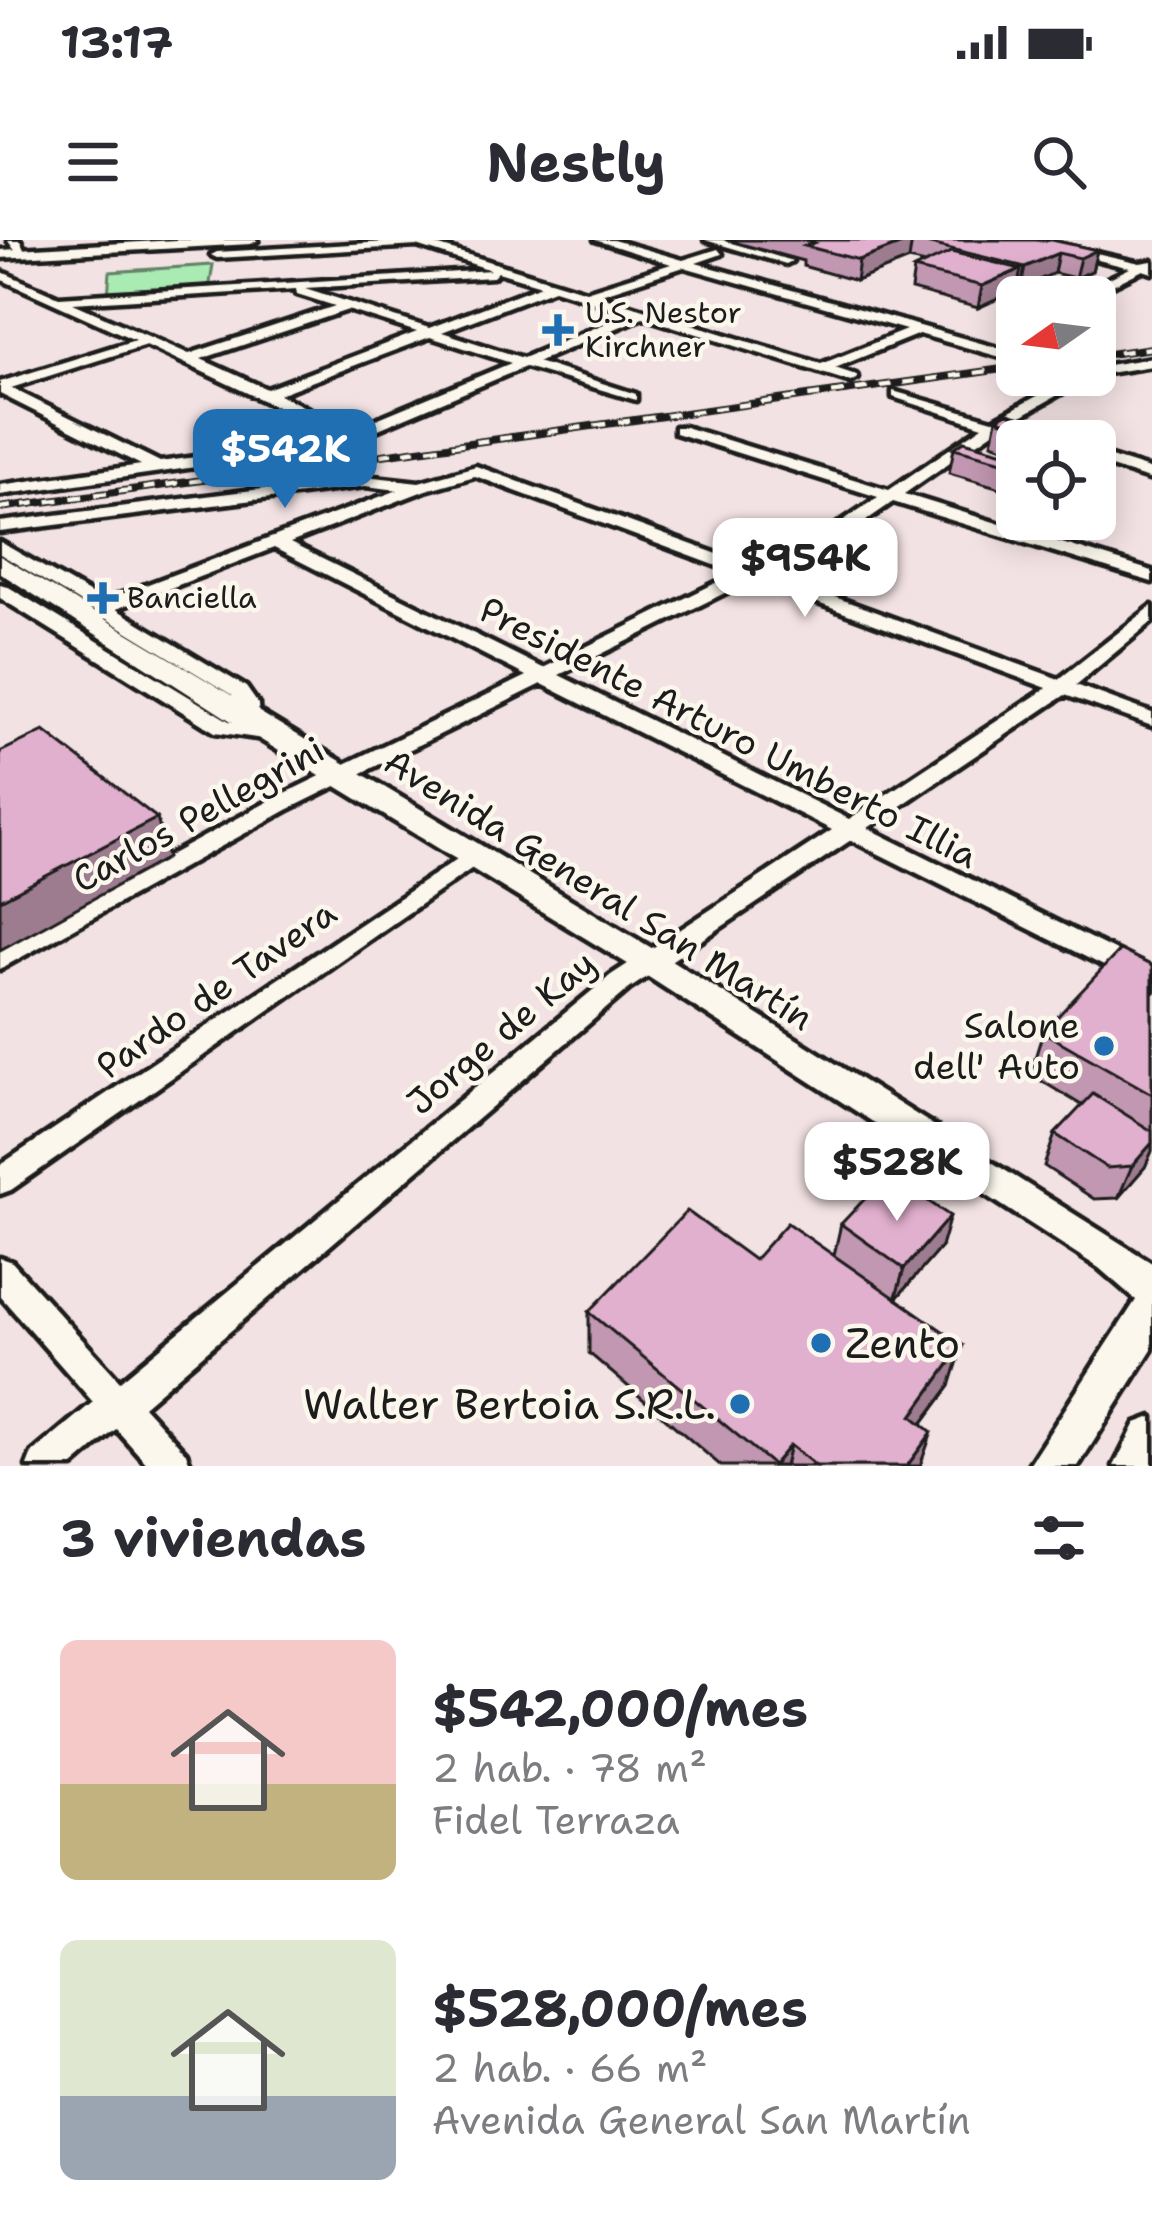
<!DOCTYPE html>
<html lang="es">
<meta charset="utf-8">
<style>
body{margin:0;font-family:"Shantell Sans",sans-serif;background:#f2f2f3;color:#2b2b33;height:100vh;display:flex;flex-direction:column;font-size:45px;white-space:nowrap}
*{box-sizing:border-box;margin:0}
p{font-size:39px;color:#7c7c81}
.icon{flex:none;width:66px;height:66px;fill:none;stroke:currentColor;stroke-width:2;stroke-linecap:round;stroke-linejoin:round}
.map{position:relative;height:1226px;overflow:hidden}
.sheet{display:flex;flex-direction:column;background:#fff;flex:1}
.sheet>*{flex:none}
.needle{width:78px;rotate:256deg}
.buttons{position:absolute;left:996px;top:36px;display:grid;gap:24px}
.buttons a{display:grid;place-items:center;width:120px;height:120px;border-radius:18px;background:#fff;box-shadow:0 6px 30px #0003;font-size:60px}
.price{position:absolute;translate:-50% -102px;padding:0 27px;border-radius:24px;background:#fff;color:#222;font-size:39px;line-height:78px;filter:drop-shadow(0 3px 6px #0008)}
.price::after{content:'';position:absolute;left:50%;top:72px;width:36px;height:27px;margin-left:-18px;background:inherit;clip-path:polygon(0 0,100% 0,50% 100%)}
.price.selected{background:#1f6fb2;color:#fff}
ul{padding:0;list-style:none}
li{display:flex;align-items:center;gap:36px;height:300px;padding:0 60px}
li span{display:grid;place-items:center;flex:none;width:336px;height:240px;border-radius:18px;color:#555}
li>.icon{margin-inline-start:auto}
span .icon{width:144px;height:144px;fill:#fffc;stroke-width:1}
li b{font-size:51px}
h2{display:flex;justify-content:space-between;align-items:center;height:144px;padding:0 60px;font-size:51px}
.status{display:flex;justify-content:space-between;align-items:center;height:84px;padding:0 60px;background:#fff;direction:ltr}
.status svg{height:33px;fill:currentColor}
header{display:flex;justify-content:space-between;align-items:center;height:156px;padding:0 60px;background:#fff;font-size:54px;font-weight:700}
.map>svg:first-child{display:block}
.green{fill:#aaeab3;stroke:#638368;stroke-width:3}
.lines{fill:none;stroke-linecap:round;stroke-linejoin:round}
.minor-casing{stroke:#1c1c1c;stroke-width:9}
.major-casing{stroke:#1c1c1c;stroke-width:9}
.minor{fill:#fbf7ec;fill-rule:evenodd}
.major{fill:#fbf7ec;fill-rule:evenodd}
.rail-casing{stroke:#1c1c1c;stroke-width:8}
.rail{stroke:#fbf7ec;stroke-width:4.5;stroke-dasharray:12;stroke-linecap:butt}
.wall{fill:#c297b1;stroke:#1c1c1c;stroke-width:3}
.shaded-wall{fill:#9e7b90;stroke:#1c1c1c;stroke-width:3}
.building{fill:#e1b0ce;stroke:#1c1c1c;stroke-width:3}
.poi-dot{fill:#1f6fb2;stroke:#fbf7ec;stroke-width:4.5}
.labels{text-anchor:middle;stroke-width:9;stroke-linejoin:round;paint-order:stroke}
.far-poi-label{font-size:30px;fill:#1c1c1c;stroke:#fbf7ec;text-anchor:start}
.street-label{font-size:36px;fill:#1c1c1c;stroke:#fbf7ec}
.poi-label{font-size:36px;fill:#1c1c1c;stroke:#fbf7ec;text-anchor:end}
.near-poi-label{font-size:42px;fill:#1c1c1c;stroke:#fbf7ec;text-anchor:start}
</style>
<div class="status"><b>13:17</b><svg viewBox="0 0 49 12"><path d="M0 12V9h3v3zM5 12V6h3v6zM10 12V3h3v9zM15 12V0h3v12zM26 1h20v11H26zM47 4h2v5h-2z"/></svg></div>
<header><svg class="icon" aria-label="menu" viewBox="0 0 24 24"><path d="M4 6h16M4 12h16M4 18h16"/></svg>Nestly<svg class="icon" aria-label="search" viewBox="0 0 24 24"><circle cx="10" cy="10" r="6"/><path d="M15 15l6 6"/></svg></header>
<div class="map">
<svg width="1152" height="1226" viewBox="0 0 1152 1226">
<rect width="100%" height="100%" fill="#f3e2e3"/>
<filter id="ink" filterUnits="userSpaceOnUse"><feTurbulence type="fractalNoise" baseFrequency=".00833" numOctaves="2"/><feDisplacementMap in="SourceGraphic" scale="24" xChannelSelector="R" yChannelSelector="G"/><feConvolveMatrix kernelMatrix="1 2 1 2 8 2 1 2 1" color-interpolation-filters="sRGB"/></filter>
<g filter="url(#ink)">
<path class="green" d="M 213,25 L 209,49 L 108,56 L 110,32 Z"/>
<g class="lines">
<g class="minor-casing">
<g id="minor">
<path d="M 8,0 L 20,0 L 27,15 L 19,15 Z"/>
<path d="M 420,0 L 586,51 L 671,24 L 595,0 L 613,0 L 683,20 L 718,9 L 722,14 L 696,23 L 1016,113 L 1017,117 L 1011,120 L 919,94 L 835,128 L 856,135 L 858,138 L 851,142 L 643,77 L 537,122 L 636,154 L 636,160 L 525,127 L 362,196 L 361,202 L 356,204 L 0,255 L 0,245 L 141,225 L 0,154 L 0,142 L 135,100 L 0,39 L 0,31 L 59,57 L 491,30 L 417,6 L 217,18 L 211,15 L 217,12 ZM 684,27 L 906,90 L 821,124 L 598,55 ZM 498,32 L 541,45 L 429,88 L 305,48 L 493,37 ZM 296,49 L 297,54 L 335,66 L 189,114 L 73,63 ZM 554,49 L 630,73 L 523,118 L 442,92 ZM 348,70 L 417,92 L 267,149 L 201,119 ZM 430,97 L 511,123 L 350,190 L 279,154 ZM 146,105 L 340,197 L 160,222 L 11,148 Z"/>
<path d="M 705,0 L 723,0 L 792,21 L 786,24 Z"/>
<path d="M 1018,0 L 1039,0 L 1140,23 L 1152,21 L 1152,33 L 1143,30 L 1107,48 L 1103,41 L 1130,28 Z"/>
<path d="M 1152,118 L 1152,126 L 1095,135 L 1094,135 L 1095,127 Z"/>
<path d="M 1076,135 L 1093,135 L 1007,184 L 1053,201 L 1029,201 L 996,190 L 904,254 L 1152,331 L 1152,342 L 893,262 L 783,338 L 1059,439 L 1152,366 L 1152,382 L 1076,445 L 1152,473 L 1152,486 L 1065,455 L 868,588 L 1152,729 L 1152,750 L 851,600 L 629,749 L 143,1166 L 186,1213 L 191,1226 L 149,1226 L 116,1189 L 73,1226 L 27,1226 L 32,1213 L 93,1162 L 0,1056 L 0,1018 L 12,1022 L 120,1141 L 611,735 L 832,590 L 542,444 L 287,570 L 0,729 L 0,708 L 271,560 L 526,436 L 274,308 L 116,369 L 246,447 L 258,464 L 259,486 L 278,489 L 281,494 L 270,500 L 215,492 L 0,358 L 0,344 L 7,346 L 229,481 L 241,483 L 232,455 L 0,314 L 0,302 L 103,361 L 398,250 L 365,246 L 0,292 L 0,282 L 365,236 L 419,242 L 476,226 L 767,332 L 878,257 L 675,193 L 675,187 L 685,187 L 889,250 L 983,186 L 893,157 L 893,151 L 993,180 ZM 475,236 L 736,333 L 543,428 L 290,303 L 426,250 ZM 753,339 L 1047,448 L 849,579 L 559,435 Z"/>
<path d="M 1095,212 L 1152,230 L 1152,240 L 1095,222 Z"/>
<path d="M 472,609 L 484,617 L 481,622 L 11,950 L 0,954 L 0,925 Z"/>
</g>
</g>
<g class="major-casing">
<g id="major">
<path d="M 176,0 L 258,0 L 251,4 L 0,18 L 0,10 Z"/>
<path d="M 0,316 L 660,713 L 1152,1023 L 1152,1109 L 1078,1226 L 1028,1226 L 1136,1060 L 1099,1028 L 636,729 L 261,500 L 0,333 Z"/>
<path d="M 1152,1177 L 1152,1226 L 1114,1226 L 1136,1183 Z"/>
</g>
</g>
<use href="#minor" class="minor"/>
<use href="#major" class="major"/>
<g class="rail-casing">
<g id="rail">
<path d="M 1095,116 L 1152,108"/>
<path d="M 0,268 L 1017,127"/>
</g>
</g>
<use href="#rail" class="rail"/>
</g>
<g class="wall">
<path d="M 726,0 L 1052,0 L 1097,10 L 1092,31 L 1075,38 L 1054,33 L 1021,48 L 1018,47 L 1017,50 L 978,68 L 911,50 L 914,29 L 925,24 L 909,20 L 856,41 L 803,26 L 803,21 Z"/>
<path d="M 997,179 L 1071,201 L 1017,201 L 1017,253 L 949,233 L 954,208 L 1004,212 L 1009,209 L 992,203 Z"/>
<path d="M 1152,726 L 1152,911 L 1145,927 L 1118,958 L 1094,959 L 1044,926 L 1055,894 L 1083,866 L 1030,834 L 1043,792 Z"/>
<path d="M 841,984 L 941,1007 L 896,1059 L 950,1146 L 922,1184 L 920,1226 L 721,1226 L 589,1113 L 589,1072 L 754,1020 L 834,1015 Z"/>
</g>
<g class="shaded-wall">
<path d="M 912,0 L 909,20 L 856,41 L 859,20 Z"/>
<path d="M 1097,10 L 1092,31 L 1075,38 L 1080,18 Z"/>
<path d="M 1058,13 L 1054,33 L 1021,48 L 1025,27 Z"/>
<path d="M 1021,29 L 1017,50 L 978,68 L 982,46 Z"/>
<path d="M 157,578 L 167,618 L 0,710 L 0,660 Z"/>
<path d="M 1152,903 L 1152,911 L 1145,927 L 1118,958 L 1132,926 Z"/>
<path d="M 950,976 L 941,1007 L 895,1060 L 904,1029 Z"/>
<path d="M 963,1105 L 950,1146 L 899,1215 L 912,1176 Z"/>
<path d="M 932,1192 L 920,1226 L 907,1226 Z"/>
<path d="M 790,1205 L 785,1226 L 773,1226 Z"/>
</g>
<g class="building">
<path d="M 802,0 L 912,0 L 859,20 L 805,6 L 814,3 Z"/>
<path d="M 914,0 L 1052,0 L 1097,10 L 1080,18 L 1058,13 L 1025,27 Z"/>
<path d="M 951,12 L 1021,29 L 982,46 L 914,29 Z"/>
<path d="M 1008,173 L 1073,193 L 1062,201 L 1020,201 L 1035,190 L 997,179 Z"/>
<path d="M 964,201 L 1004,212 L 1017,203 L 1017,225 L 954,208 Z"/>
<path d="M 44,491 L 157,578 L 0,660 L 0,512 Z"/>
<path d="M 1120,710 L 1152,726 L 1152,854 L 1043,792 Z"/>
<path d="M 1093,854 L 1152,891 L 1152,903 L 1132,926 L 1107,928 L 1055,894 Z"/>
<path d="M 905,945 L 950,976 L 904,1029 L 841,984 L 872,951 L 889,963 Z"/>
<path d="M 687,971 L 754,1020 L 787,983 L 963,1105 L 912,1176 L 932,1192 L 907,1226 L 816,1226 L 790,1205 L 773,1225 L 589,1072 Z"/>
</g>
</g>
<g class="poi-dot">
<path d="M552 72h12v12h12v12h-12v12h-12v-12h-12v-12h12z"/>
<path d="M97 340h12v12h12v12h-12v12h-12v-12h-12v-12h12z"/>
<circle cx="1104" cy="806" r="12"/>
<circle cx="821" cy="1103" r="12"/>
<circle cx="740" cy="1164" r="12"/>
</g>
<g class="labels">
<g class="far-poi-label">
<text x="585" y="83">U.S. Nestor<tspan x="585" dy="34">Kirchner</tspan></text>
<text x="127" y="368">Banciella</text>
</g>
<g class="street-label">
<text transform="translate(729 492) rotate(27)" y="13">Presidente Arturo Umberto Illia</text>
<text transform="translate(198 574) rotate(-29)" y="13">Carlos Pellegrini</text>
<text transform="translate(599 649) rotate(32)" y="13">Avenida General San Martín</text>
<text transform="translate(216 749) rotate(-35)" y="13">Pardo de Tavera</text>
<text transform="translate(501 792) rotate(-40)" y="13">Jorge de Kay</text>
</g>
<g class="poi-label">
<text x="1080" y="798">Salone<tspan x="1080" dy="41">dell' Auto</tspan></text>
</g>
<g class="near-poi-label">
<text x="845" y="1118">Zento</text>
<text x="716" y="1179" text-anchor="end">Walter Bertoia S.R.L.</text>
</g>
</g>
</svg>
<div class="buttons">
<a><svg class="needle" viewBox="-14 -14 28 28"><path d="M0-13l5 13h-10z" fill="#e53935"/><path d="M0 13l5-13h-10z" fill="#7c7c81"/></svg></a>
<a><svg class="icon" aria-label="locate" viewBox="0 0 24 24"><circle cx="12" cy="12" r="6"/><path d="M12 2v4M12 18v4M2 12h4M18 12h4"/></svg></a>
</div>
<b class="price selected" style="left:285px;top:271px">$542K</b>
<b class="price" style="left:805px;top:380px">$954K</b>
<b class="price" style="left:897px;top:984px">$528K</b>
</div>
<section class="sheet">
<h2>3 viviendas<svg class="icon" aria-label="filters" viewBox="0 0 24 24"><path d="M4 7h16M4 17h16"/><circle cx="9" cy="7" r="2"/><circle cx="15" cy="17" r="2"/></svg></h2>
<ul>
<li><span style="background:linear-gradient(#f6c9c9 60%,#c2b280 0)"><svg class="icon" aria-label="home" viewBox="0 0 24 24"><path d="M3 11l9-7 9 7M6 9v11h12V9"/></svg></span><div><b>$542,000/mes</b><p>2 hab. · 78 m²</p><p>Fidel Terraza</p></div></li>
<li><span style="background:linear-gradient(#dfe7d0 65%,#9aa5b1 0)"><svg class="icon" aria-label="home" viewBox="0 0 24 24"><path d="M3 11l9-7 9 7M6 9v11h12V9"/></svg></span><div><b>$528,000/mes</b><p>2 hab. · 66 m²</p><p>Avenida General San Martín</p></div></li>
</ul>
</section>
